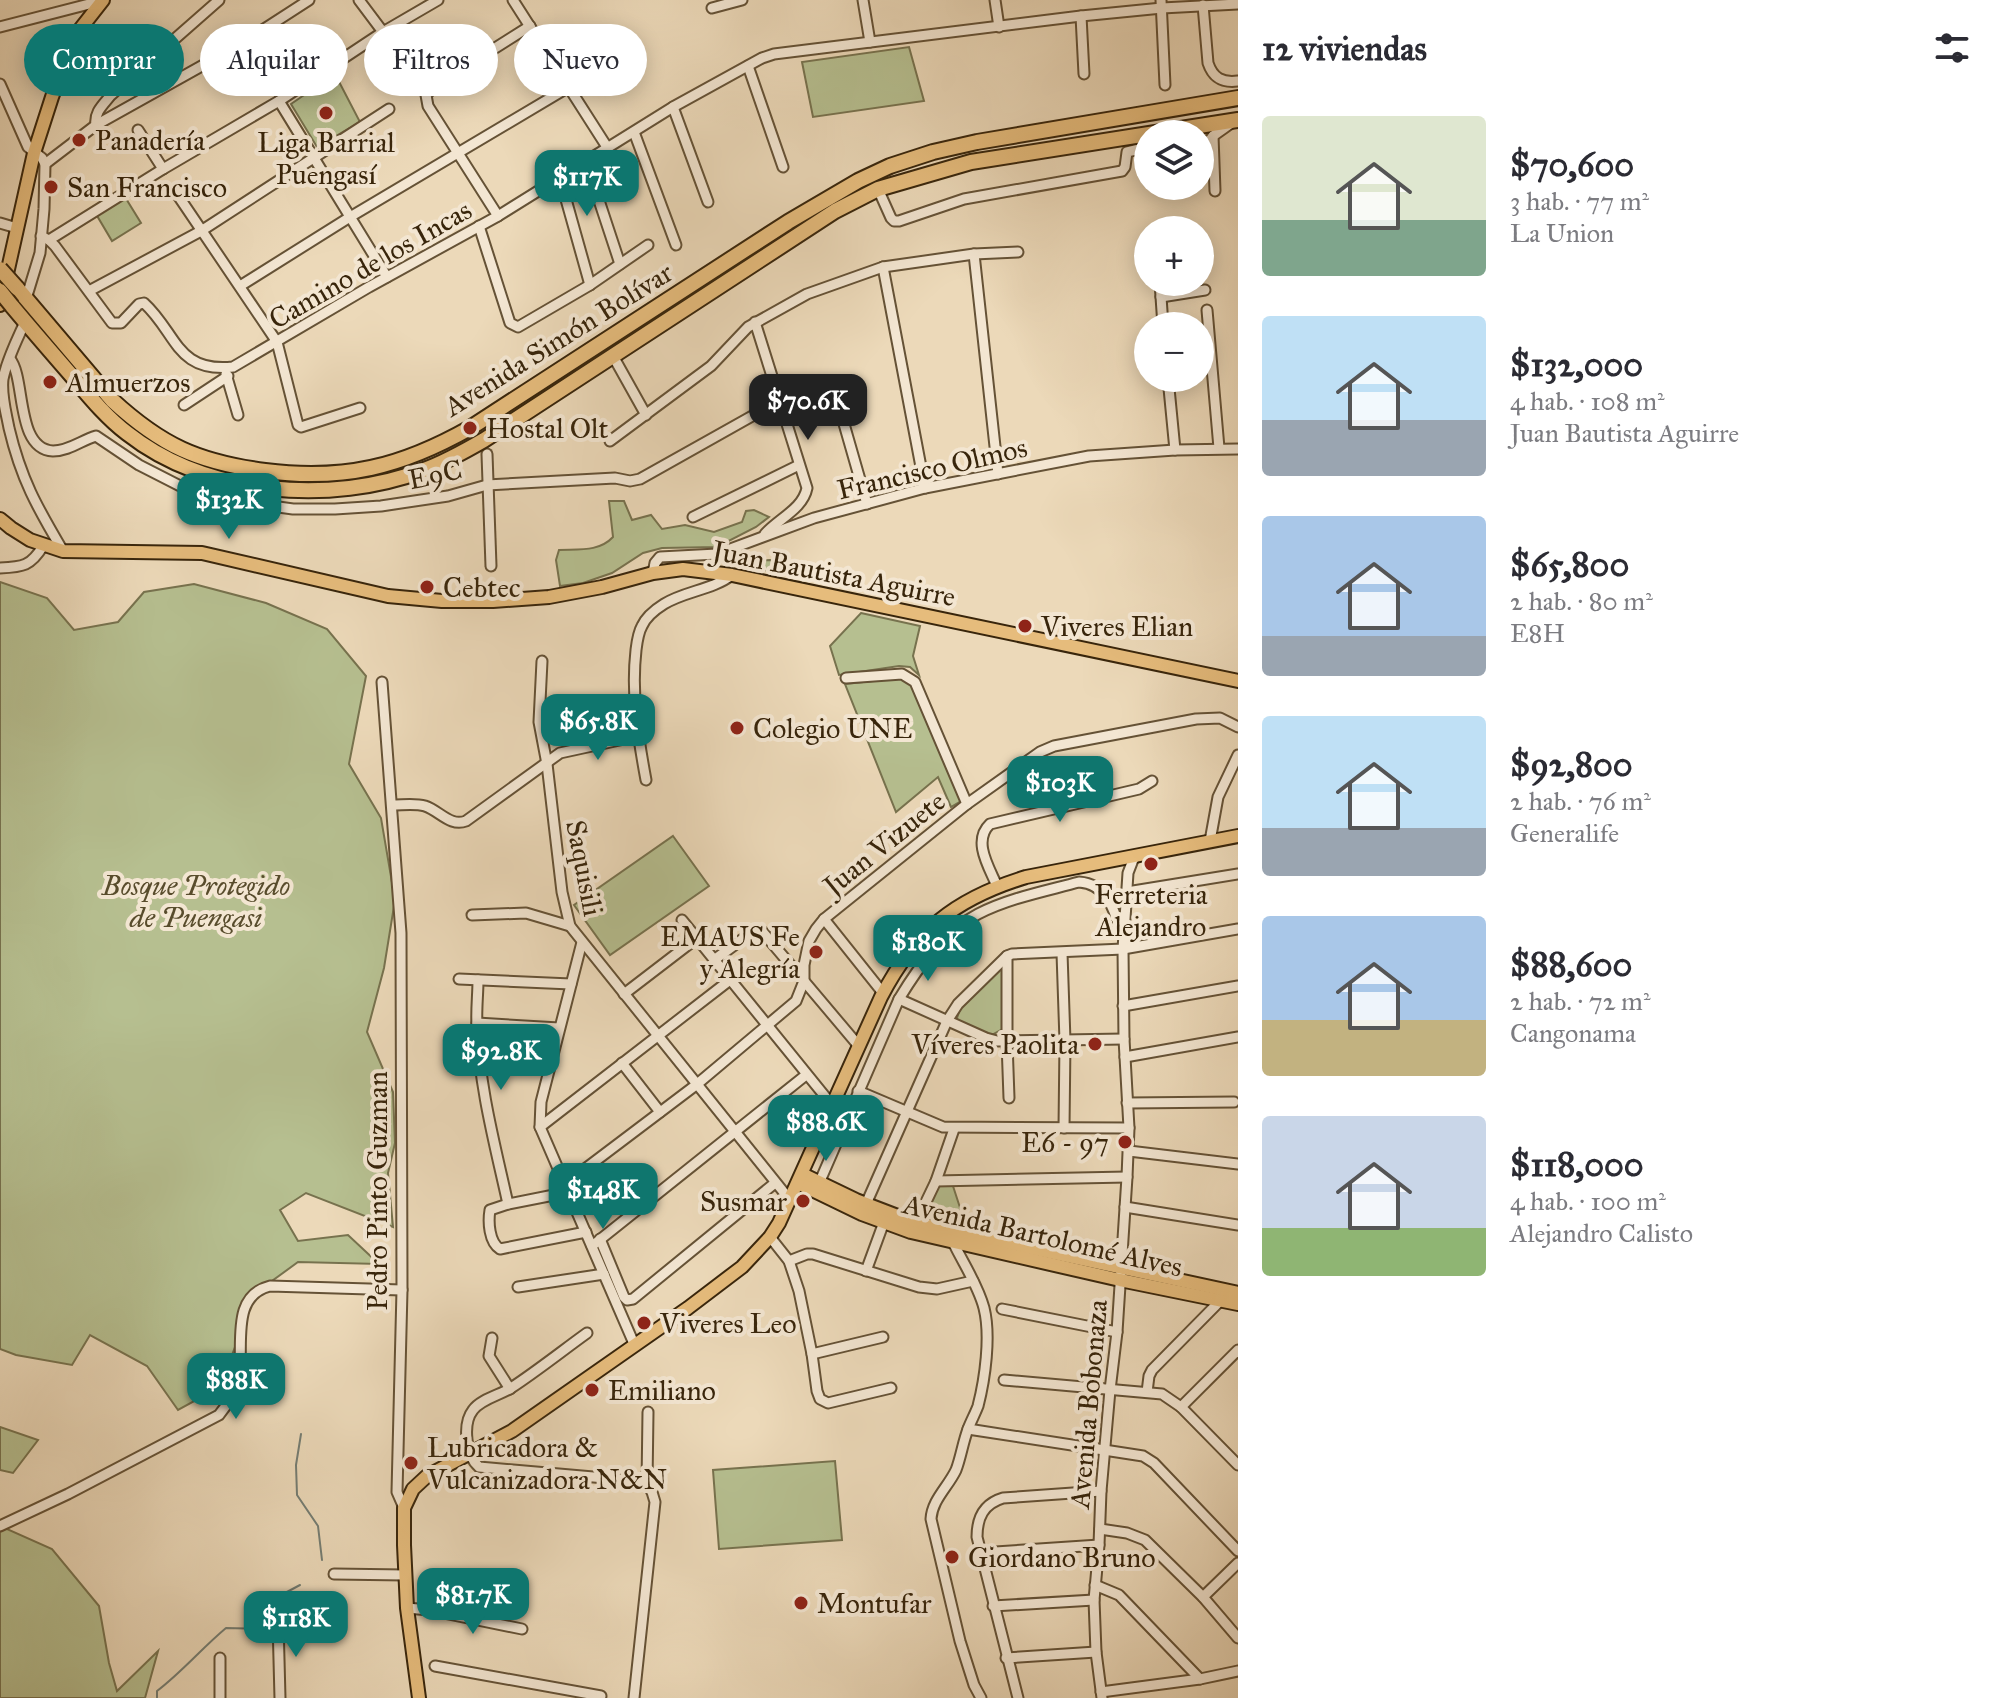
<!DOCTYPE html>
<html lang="es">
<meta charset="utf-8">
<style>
body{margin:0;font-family:"IM FELL Great Primer",serif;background:#f7f7f7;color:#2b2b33;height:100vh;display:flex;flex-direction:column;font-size:30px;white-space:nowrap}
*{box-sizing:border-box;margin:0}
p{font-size:26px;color:#7c7c81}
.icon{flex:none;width:44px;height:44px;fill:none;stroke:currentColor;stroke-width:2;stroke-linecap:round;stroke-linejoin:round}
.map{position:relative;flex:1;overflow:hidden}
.details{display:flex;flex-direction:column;background:#fff;width:760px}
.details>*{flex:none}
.hud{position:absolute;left:24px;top:24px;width:760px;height:72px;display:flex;gap:16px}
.buttons{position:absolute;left:1134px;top:120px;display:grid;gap:16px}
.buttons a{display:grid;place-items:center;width:80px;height:80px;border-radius:50%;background:#fff;box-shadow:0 4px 20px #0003;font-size:40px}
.price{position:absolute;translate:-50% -68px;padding:0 18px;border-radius:16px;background:#0f766e;color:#fff;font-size:26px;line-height:52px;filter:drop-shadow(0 2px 4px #0008)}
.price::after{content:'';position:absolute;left:50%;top:48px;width:24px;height:18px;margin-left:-12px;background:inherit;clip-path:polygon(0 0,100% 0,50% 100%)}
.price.current{background:#222;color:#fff}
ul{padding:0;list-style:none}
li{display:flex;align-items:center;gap:24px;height:200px;padding:0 24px}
li span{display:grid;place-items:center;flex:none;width:224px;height:160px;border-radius:8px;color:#555}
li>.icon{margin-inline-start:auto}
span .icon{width:96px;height:96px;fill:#fffc;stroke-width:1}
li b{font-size:34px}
h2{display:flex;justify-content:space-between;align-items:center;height:96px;padding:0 24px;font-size:34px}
.tag{padding:0 28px;border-radius:36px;background:#fff;box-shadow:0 4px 20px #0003;font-size:28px;line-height:72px}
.tag.current{background:#0f766e;color:#fff}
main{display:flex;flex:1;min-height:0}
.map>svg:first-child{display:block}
.green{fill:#b6bf90;stroke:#77724e;stroke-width:2}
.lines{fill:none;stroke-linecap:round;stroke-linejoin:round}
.stream{stroke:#747d73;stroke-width:2}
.minor-casing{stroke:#655236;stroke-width:13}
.major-casing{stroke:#38250b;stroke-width:16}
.highway-casing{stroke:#38250b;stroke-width:18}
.minor{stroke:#f3e6d2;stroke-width:9}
.major{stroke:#e6bc7c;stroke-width:12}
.highway{stroke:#e6bc7c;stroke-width:14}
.highway-bridge-casing{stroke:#38250b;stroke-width:18;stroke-linecap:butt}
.highway-bridge{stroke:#e6bc7c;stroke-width:14}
.poi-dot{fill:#8f2418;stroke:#f3e6d2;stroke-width:3}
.labels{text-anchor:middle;stroke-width:8;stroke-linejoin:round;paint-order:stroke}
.poi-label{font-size:28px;fill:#38250b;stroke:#f3e6d2;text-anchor:start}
.street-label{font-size:28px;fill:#38250b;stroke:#f3e6d2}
.park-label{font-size:28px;font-style:italic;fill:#584c2c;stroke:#f3e6d2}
</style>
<main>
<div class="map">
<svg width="1238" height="1698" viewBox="0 0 1238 1698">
<rect width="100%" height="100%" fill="#ecd9b9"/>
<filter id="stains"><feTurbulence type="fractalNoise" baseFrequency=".0025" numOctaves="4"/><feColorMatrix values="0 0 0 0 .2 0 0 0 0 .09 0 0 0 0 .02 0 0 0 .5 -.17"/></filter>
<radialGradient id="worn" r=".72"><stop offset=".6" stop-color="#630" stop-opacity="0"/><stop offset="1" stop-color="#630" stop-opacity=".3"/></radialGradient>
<g class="green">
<path d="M 909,47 L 924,101 L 813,117 L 802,62 Z"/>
<path d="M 335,74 L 360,122 L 317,147 L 291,104 Z"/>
<path d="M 125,197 L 141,223 L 112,241 L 96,214 Z"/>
<path d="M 609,501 L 624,501 L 632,520 L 651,515 L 662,529 L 685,525 L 714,532 L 742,522 L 746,511 L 754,510 L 769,517 L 756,527 L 717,547 L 662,548 L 643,553 L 612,573 L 583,583 L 560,586 L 556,560 L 559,550 C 579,549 599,552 613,537 Z"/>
<path d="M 737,554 L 742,562 L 770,560 L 779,563 L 782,570 L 788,575 L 713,559 Z"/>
<path d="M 0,582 L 47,598 L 74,630 L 118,622 L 144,592 L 194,584 L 266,603 L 327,629 L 366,676 L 349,764 L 381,818 L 395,900 L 384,968 L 367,1032 L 393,1092 L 395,1143 L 388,1173 L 393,1227 L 306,1193 L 280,1210 L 298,1241 L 348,1235 L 379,1264 L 298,1262 L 250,1297 L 238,1339 L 220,1387 L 178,1410 L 147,1366 L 90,1335 L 72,1365 L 16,1355 L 0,1349 Z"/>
<path d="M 861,613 L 920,626 L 913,656 L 919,675 L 910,667 L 899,666 L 839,675 L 830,646 Z"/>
<path d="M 901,678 L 909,681 L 915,688 L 961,801 L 951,807 L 938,777 L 896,812 L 845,684 Z"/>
<path d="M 673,836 L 709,886 L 610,955 L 574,905 Z"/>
<path d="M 1004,964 L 1003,1029 L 992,1035 L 958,1022 L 957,1018 L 960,1009 Z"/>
<path d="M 937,1183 L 952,1183 L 965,1223 L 922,1213 Z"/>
<path d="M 0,1427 L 38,1440 L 13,1473 L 0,1470 Z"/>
<path d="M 835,1461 L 842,1540 L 719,1549 L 713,1470 Z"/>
<path d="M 0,1526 L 52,1549 L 99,1606 L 109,1663 L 117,1691 L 158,1651 L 145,1698 L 0,1698 Z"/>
</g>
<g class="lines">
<g class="stream">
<path d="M 301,1434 L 296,1465 L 297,1495 L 318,1526 L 322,1560"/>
<path d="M 157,1698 L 157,1691 C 182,1672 202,1648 226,1628 L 262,1629 L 270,1601 L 300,1585"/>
</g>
<g class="minor-casing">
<g id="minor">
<path d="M 359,0 L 383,32"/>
<path d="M 513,0 L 607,147"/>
<path d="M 863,0 L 870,42"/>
<path d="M 995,0 L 999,27"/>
<path d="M 1161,0 L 1165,85"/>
<path d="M 1203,5 L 1208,63 C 1213,78 1222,83 1238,81"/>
<path d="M 712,8 L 742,0"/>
<path d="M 1081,16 L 1084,74"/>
<path d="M 0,27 L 101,1"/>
<path d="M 241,44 L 269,86"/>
<path d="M 748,66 L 783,167"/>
<path d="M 0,84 L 28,147 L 42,158 L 45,164 L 44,209 L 40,253 L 26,299"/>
<path d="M 279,101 L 387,277"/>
<path d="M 673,107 L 708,202"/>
<path d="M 96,125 C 94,112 103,105 111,95 L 219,0"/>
<path d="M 138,130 L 163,169"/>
<path d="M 634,132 L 676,245"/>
<path d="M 1213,136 L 1215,191"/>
<path d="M 1200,141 L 1209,141 L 1213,136 L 1230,124"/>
<path d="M 586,161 L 620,264"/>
<path d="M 45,164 L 96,125 L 241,44 L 309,0"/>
<path d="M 560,178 L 590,285"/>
<path d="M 1173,186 L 1173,188"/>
<path d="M 878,189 L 891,218 L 894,221 L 899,221 L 964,199 L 1122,171 L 1125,167 L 1127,152 L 1148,147"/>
<path d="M 177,194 L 277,342 L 298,425 L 301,427 L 360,408"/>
<path d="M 498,216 L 428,106 L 426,95 L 435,86 L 530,26"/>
<path d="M 0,223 L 17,228"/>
<path d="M 479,226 L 510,323 L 518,327 L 590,285 L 648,245"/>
<path d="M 41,236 L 49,240 L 55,246 L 112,323 L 121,323 L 139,304 L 144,303 C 177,333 176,373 233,367 L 369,287 L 498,216 L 673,107 L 762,58 L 774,54 L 1081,16 L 1162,8 L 1238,4"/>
<path d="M 49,240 L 163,169 L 279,101 L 383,32 L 438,0"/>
<path d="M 974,254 L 998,474"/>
<path d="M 883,267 L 925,488"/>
<path d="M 1160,282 L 1163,326"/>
<path d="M 240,286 L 350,217 L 569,87"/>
<path d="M 89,291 L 201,231 L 389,109"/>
<path d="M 1161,297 L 1205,290"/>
<path d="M 1207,310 L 1219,448"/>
<path d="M 25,322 C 17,340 7,359 3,379 C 1,395 6,412 9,428 C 21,479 37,507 63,551"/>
<path d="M 755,322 L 807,488 C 803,509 778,519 765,534"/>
<path d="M 613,356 L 646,415"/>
<path d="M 10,359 C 26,378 15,449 53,451 C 69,451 82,440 96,436 L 139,465 L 188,490 L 220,499 L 293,509 L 335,509 L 381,506 L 448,496 L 487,485 L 615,478 L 630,481 L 640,479 L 779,401"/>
<path d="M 226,374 L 238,415"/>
<path d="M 1168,378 L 1175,450"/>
<path d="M 832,382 L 867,504"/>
<path d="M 184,405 L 228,376"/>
<path d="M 610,441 L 711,366 L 748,327 L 807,294 L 883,267 L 974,254 L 1018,252"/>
<path d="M 487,454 L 491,566"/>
<path d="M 693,517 L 799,465"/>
<path d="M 0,568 C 23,567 31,566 43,546"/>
<path d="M 653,573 L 655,563 L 660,557 L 717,554 L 814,518 L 925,488 L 1089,456 L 1175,450 L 1238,449"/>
<path d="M 542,661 L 539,722 L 547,764 L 562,892 L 570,926 L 790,1200"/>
<path d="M 846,678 L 902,674 L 915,682 L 967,804"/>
<path d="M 382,682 L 401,933 L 402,1290 L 397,1492 L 404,1508"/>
<path d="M 646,780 C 638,737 631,694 636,650 C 637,642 638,633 642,626 C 646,617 656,609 664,604 C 685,591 712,590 732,575"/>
<path d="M 392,805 C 403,805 415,803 425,806 C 440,811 450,827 466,821 L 560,753 L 638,736"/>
<path d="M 1210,841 L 1218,797 L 1238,755"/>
<path d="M 997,886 C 989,867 972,841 990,824 L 1139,789 L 1152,781"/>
<path d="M 1127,892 L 1238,874"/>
<path d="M 472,915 L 526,913 L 570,926"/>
<path d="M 824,919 L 883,993"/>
<path d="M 682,920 L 832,1105"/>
<path d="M 582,942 L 541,1102 L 540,1127 L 635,1346"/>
<path d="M 1062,953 L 1065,1041 L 1064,1128"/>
<path d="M 1007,956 L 1007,1042 L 1009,1098"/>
<path d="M 714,960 L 755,930 L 761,930 L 858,1045"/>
<path d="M 459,979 L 571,984"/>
<path d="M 478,980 C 478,995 476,1010 477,1025 C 479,1086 495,1145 508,1204"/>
<path d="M 624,994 L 697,938"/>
<path d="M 899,999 L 986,1038 L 997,1041 L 1124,1039"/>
<path d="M 1123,1006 L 1238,986"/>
<path d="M 477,1023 L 559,1028"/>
<path d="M 1125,1057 L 1238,1037"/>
<path d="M 622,1063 L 660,1112"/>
<path d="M 480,1064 L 549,1070"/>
<path d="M 858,1091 L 943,1127 L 1129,1128"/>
<path d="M 1127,1103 L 1234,1102"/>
<path d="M 540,1127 L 730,980"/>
<path d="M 1129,1151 L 1238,1164"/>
<path d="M 936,1181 L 1127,1177"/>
<path d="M 565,1184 L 696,1085 L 796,1001 L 804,981 L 804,965 L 809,941 L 816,929 L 824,919 L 967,804 L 1040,752 L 1054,746 L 1196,719 L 1220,718 L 1238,727"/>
<path d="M 817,1188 L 899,999 C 919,966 943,932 978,914 C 1009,898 1046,891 1079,882 C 1107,884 1114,909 1121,932"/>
<path d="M 569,1192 L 508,1204 L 490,1210 C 488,1222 489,1242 500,1249 L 586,1232"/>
<path d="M 866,1204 L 947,1021 L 958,1004 L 1007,956 L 1012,954 L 1123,949 L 1238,929"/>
<path d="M 1125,1207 L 1238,1225"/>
<path d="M 913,1229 L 936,1181 L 954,1129"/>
<path d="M 770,1237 L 789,1261 L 799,1291 L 812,1354 L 817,1391 L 820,1399 L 828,1403 L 891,1388"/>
<path d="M 600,1239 L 624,1297 L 627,1300 L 633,1299 L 775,1183"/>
<path d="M 953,1242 C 963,1263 978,1285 984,1308 C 991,1336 985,1379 978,1406 C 975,1414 971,1421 968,1429 C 963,1442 961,1457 956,1470 C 948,1487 932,1500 931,1519 L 960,1641 L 974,1685 L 981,1698"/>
<path d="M 592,1246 L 806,1075"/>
<path d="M 789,1261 L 807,1254 L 813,1254 L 919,1287 L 937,1289 L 973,1281"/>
<path d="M 866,1271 L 884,1222"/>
<path d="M 518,1287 L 604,1274"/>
<path d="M 1002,1309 L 1117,1332"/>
<path d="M 587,1333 C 562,1351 537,1371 511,1388 C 500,1395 481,1399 473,1410 C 462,1424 466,1456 479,1467 L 639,1481 L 647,1484"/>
<path d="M 492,1338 L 489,1356 L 510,1389"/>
<path d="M 812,1354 L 883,1337"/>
<path d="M 1004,1380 L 1162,1394 L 1181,1407 L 1238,1465"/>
<path d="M 1147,1392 L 1149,1376 L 1152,1370 L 1221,1300"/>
<path d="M 1181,1407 L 1238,1350"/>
<path d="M 968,1429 L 1143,1456 L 1154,1463 L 1238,1551"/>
<path d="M 0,1526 L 68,1494 L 219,1415 C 229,1403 236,1391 239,1375 C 244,1345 230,1296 270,1286 L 402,1290"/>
<path d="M 1100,1529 L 1127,1533 L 1145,1540 L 1203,1597 L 1238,1638"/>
<path d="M 980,1553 L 1099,1545"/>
<path d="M 334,1574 L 405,1575"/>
<path d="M 1095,1585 L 1119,1595 L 1200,1679"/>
<path d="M 1203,1597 L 1238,1563"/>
<path d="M 993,1606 L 1094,1600"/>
<path d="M 407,1608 L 429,1610 L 522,1629"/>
<path d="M 278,1621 L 280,1698"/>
<path d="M 1006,1658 L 1096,1652"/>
<path d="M 435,1666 L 601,1696"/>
<path d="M 1101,1692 L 1200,1679 L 1238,1671"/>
<path d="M 220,1698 L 220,1658"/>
<path d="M 634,1698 L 655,1502 L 652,1492 L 647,1484 L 648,1412"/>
<path d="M 1018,1698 L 977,1537 C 977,1518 983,1504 1003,1498 L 1101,1491"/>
<path d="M 1102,1698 L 1096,1652 L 1094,1600 L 1099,1545 L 1101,1491 L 1110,1390 L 1117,1332 L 1127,1177 L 1129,1128 L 1124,1039 L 1123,949 L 1128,873 L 1133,860 L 1137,855"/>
</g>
</g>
<g class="major-casing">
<g id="major">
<path d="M 0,305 L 34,153 L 52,97 L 74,37 L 103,0"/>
<path d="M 0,519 L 11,528 L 30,540 L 63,551 L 202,553 L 388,596 L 442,601 L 493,601 L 549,597 L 602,587 L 653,573 L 683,569 L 732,575 L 1238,681"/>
<path d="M 802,1174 L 856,1200 L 916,1223 L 1238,1293"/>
<path d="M 798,1183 L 862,1214 L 911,1232 L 1120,1280 L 1238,1304"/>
<path d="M 419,1698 L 407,1608 L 404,1545 L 404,1508 L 413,1489 L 427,1476 L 512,1431 L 688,1308 L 742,1267 L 770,1237 L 779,1223 L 881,997 C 916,930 954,899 1026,877 L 1238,836"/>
</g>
</g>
<g class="highway-casing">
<g id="highway">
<path d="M 17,288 L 112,400 C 162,446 198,462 265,471 C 344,481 401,467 470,428 L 788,222 L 858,181 L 890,166 L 933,152 L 977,142 L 1238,98"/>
<path d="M 12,306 C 32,330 52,353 72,376 C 89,396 106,417 127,433 C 207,496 331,505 424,470 C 446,462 465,451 484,440 L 835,211 L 878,189 L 971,162 L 1238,120"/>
<path d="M 264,506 L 266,487"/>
</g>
</g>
<use href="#minor" class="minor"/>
<use href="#major" class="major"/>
<use href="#highway" class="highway"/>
<g class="highway-bridge-casing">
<g id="highway-bridge">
<path d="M 0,269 L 17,288"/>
<path d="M 0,291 L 12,306"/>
</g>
</g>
<use href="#highway-bridge" class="highway-bridge"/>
</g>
<g class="poi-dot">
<circle cx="326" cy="113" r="8"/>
<circle cx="79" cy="140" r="8"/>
<circle cx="51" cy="187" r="8"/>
<circle cx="50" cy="382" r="8"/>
<circle cx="470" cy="428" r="8"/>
<circle cx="427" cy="587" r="8"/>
<circle cx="1025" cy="626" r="8"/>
<circle cx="737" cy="728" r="8"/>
<circle cx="1151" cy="864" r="8"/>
<circle cx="816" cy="952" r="8"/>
<circle cx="1095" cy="1044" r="8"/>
<circle cx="1125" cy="1142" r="8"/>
<circle cx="803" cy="1201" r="8"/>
<circle cx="644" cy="1323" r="8"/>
<circle cx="592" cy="1390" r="8"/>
<circle cx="411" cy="1463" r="8"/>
<circle cx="952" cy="1557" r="8"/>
<circle cx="801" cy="1603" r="8"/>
</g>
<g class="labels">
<g class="poi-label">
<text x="95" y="150">Panadería</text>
<text x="326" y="152" text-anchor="middle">Liga Barrial<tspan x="326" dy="32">Puengasí</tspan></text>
<text x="67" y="197">San Francisco</text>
<text x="66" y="392">Almuerzos</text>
<text x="486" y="438">Hostal Olt</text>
<text x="443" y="597">Cebtec</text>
<text x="1041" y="636">Viveres Elian</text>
<text x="753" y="738">Colegio UNE</text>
<text x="1151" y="904" text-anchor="middle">Ferreteria<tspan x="1151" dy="32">Alejandro</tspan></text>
<text x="800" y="946" text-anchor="end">EMAUS Fe<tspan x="800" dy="32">y Alegría</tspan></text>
<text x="1079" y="1054" text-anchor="end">Víveres Paolita</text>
<text x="1109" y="1152" text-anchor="end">E6 - 97</text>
<text x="787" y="1211" text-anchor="end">Susmar</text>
<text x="660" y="1333">Viveres Leo</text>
<text x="608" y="1400">Emiliano</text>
<text x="427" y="1457">Lubricadora &amp;<tspan x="427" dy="32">Vulcanizadora N&amp;N</tspan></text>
<text x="968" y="1567">Giordano Bruno</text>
<text x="817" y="1613">Montufar</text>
</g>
<g class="street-label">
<text transform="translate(370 264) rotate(-30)" y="10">Camino de los Incas</text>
<text transform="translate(558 339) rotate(-32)" y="10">Avenida Simón Bolívar</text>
<text transform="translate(932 468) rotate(-13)" y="10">Francisco Olmos</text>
<text transform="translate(435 474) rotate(-12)" y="10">E9C</text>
<text transform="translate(834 573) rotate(11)" y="10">Juan Bautista Aguirre</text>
<text transform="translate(884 843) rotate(-39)" y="10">Juan Vizuete</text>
<text transform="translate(585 868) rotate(79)" y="10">Saquisili</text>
<text transform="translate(377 1191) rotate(-90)" y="10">Pedro Pinto Guzman</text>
<text transform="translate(1043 1235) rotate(13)" y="10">Avenida Bartolomé Alves</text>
<text transform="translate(1088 1404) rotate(-85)" y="10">Avenida Bobonaza</text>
</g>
<g class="park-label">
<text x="196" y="895">Bosque Protegido<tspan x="196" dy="32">de Puengasi</tspan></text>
</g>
</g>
<rect width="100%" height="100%" filter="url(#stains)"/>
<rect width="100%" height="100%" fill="url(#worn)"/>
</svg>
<div class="buttons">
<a><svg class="icon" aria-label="layers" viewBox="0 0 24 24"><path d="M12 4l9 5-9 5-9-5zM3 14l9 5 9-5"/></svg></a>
<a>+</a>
<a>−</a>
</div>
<b class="price" style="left:587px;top:218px">$117K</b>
<b class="price current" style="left:808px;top:442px">$70.6K</b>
<b class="price" style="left:229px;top:541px">$132K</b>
<b class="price" style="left:598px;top:762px">$65.8K</b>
<b class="price" style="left:1060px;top:824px">$103K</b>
<b class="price" style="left:928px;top:983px">$180K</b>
<b class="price" style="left:501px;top:1092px">$92.8K</b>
<b class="price" style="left:826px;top:1163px">$88.6K</b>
<b class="price" style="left:603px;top:1231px">$148K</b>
<b class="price" style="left:236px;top:1421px">$88K</b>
<b class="price" style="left:473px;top:1636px">$81.7K</b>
<b class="price" style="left:296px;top:1659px">$118K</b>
<div class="hud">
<a class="tag current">Comprar</a>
<a class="tag">Alquilar</a>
<a class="tag">Filtros</a>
<a class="tag">Nuevo</a>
</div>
</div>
<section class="details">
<h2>12 viviendas<svg class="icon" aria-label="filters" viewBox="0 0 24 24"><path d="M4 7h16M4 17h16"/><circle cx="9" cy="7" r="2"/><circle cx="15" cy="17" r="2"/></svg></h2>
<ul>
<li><span style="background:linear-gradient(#dfe7d0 65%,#7fa58c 0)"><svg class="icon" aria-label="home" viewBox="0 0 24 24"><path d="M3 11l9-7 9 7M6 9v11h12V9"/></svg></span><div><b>$70,600</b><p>3 hab. · 77 m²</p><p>La Union</p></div></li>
<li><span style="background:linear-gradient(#bfe0f5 65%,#9aa5b1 0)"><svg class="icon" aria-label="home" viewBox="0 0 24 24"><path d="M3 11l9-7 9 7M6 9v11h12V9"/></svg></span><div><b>$132,000</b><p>4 hab. · 108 m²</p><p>Juan Bautista Aguirre</p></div></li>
<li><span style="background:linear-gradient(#a9c7e8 75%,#9aa5b1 0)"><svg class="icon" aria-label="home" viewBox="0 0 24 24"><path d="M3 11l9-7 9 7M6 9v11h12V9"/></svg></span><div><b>$65,800</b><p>2 hab. · 80 m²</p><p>E8H</p></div></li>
<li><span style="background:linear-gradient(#bfe0f5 70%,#9aa5b1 0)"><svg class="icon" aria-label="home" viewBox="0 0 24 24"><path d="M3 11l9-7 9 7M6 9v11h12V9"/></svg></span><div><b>$92,800</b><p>2 hab. · 76 m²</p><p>Generalife</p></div></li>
<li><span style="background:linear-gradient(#a9c7e8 65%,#c2b280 0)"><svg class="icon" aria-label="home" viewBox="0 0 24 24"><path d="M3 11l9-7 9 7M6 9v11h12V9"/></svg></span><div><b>$88,600</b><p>2 hab. · 72 m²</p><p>Cangonama</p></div></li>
<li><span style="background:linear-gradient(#c9d6e8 70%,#8fb573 0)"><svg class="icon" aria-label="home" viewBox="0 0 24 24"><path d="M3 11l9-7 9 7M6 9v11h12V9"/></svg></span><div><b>$118,000</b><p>4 hab. · 100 m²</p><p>Alejandro Calisto</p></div></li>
</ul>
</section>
</main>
